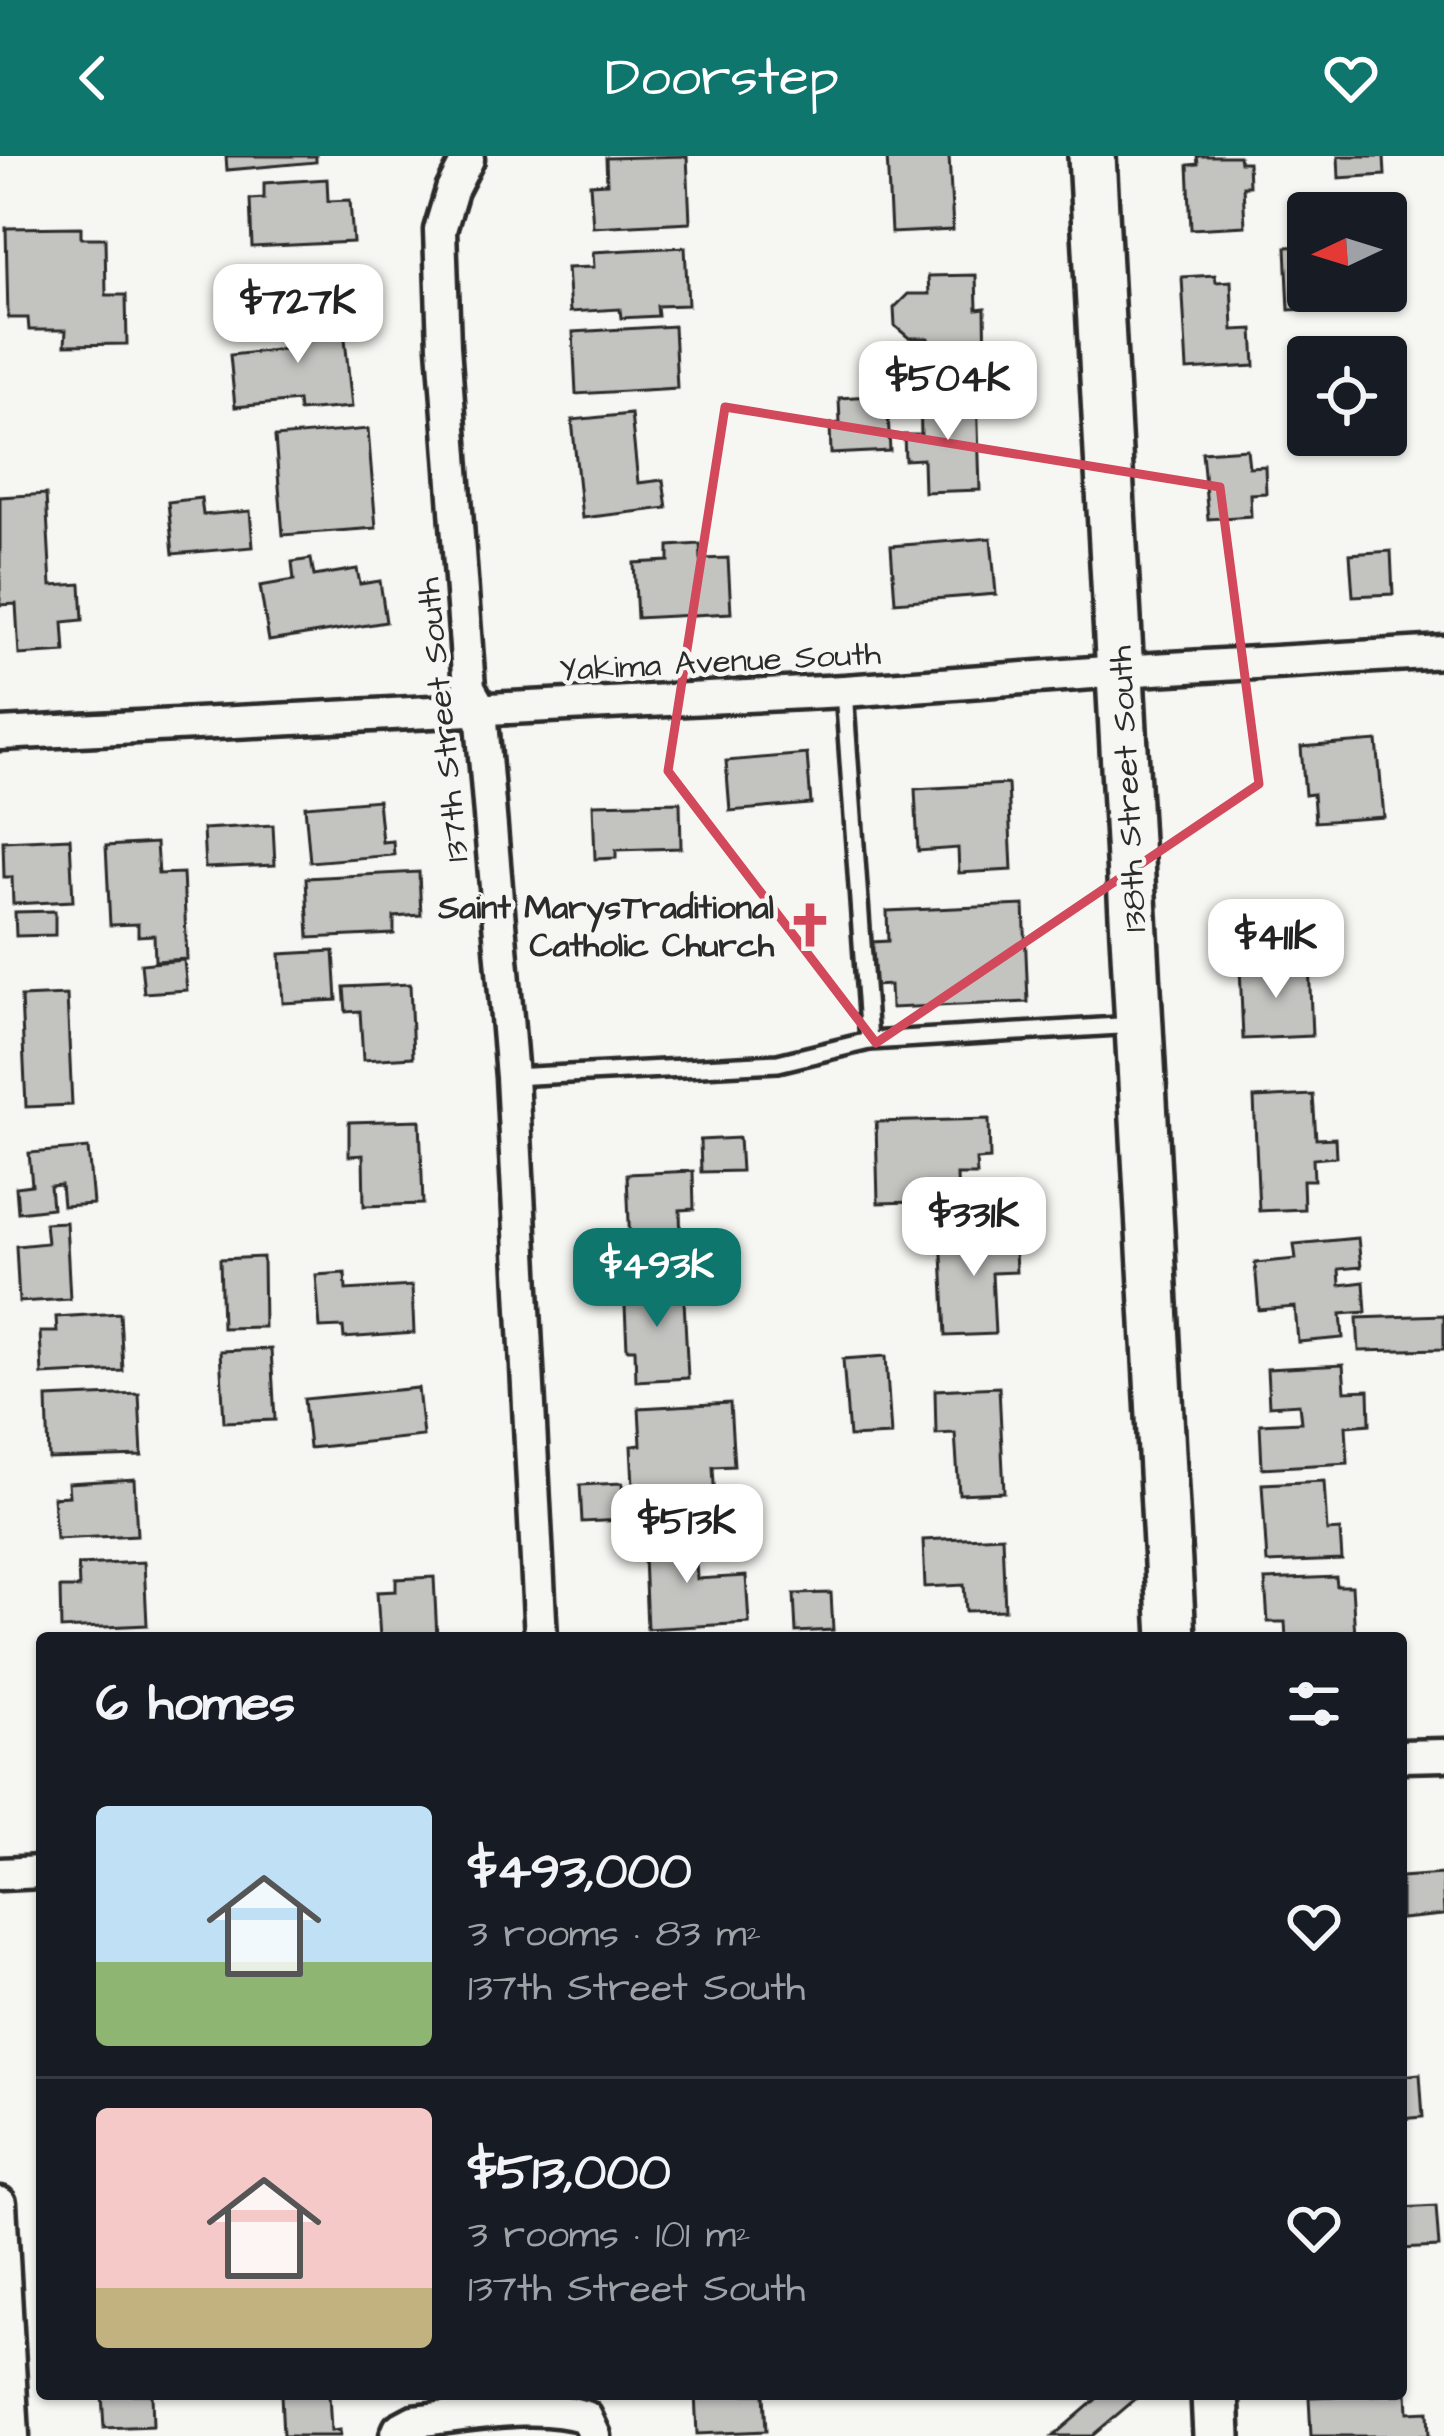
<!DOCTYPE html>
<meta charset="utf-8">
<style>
body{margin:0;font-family:"Architects Daughter",sans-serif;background:#242831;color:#f1f3f6;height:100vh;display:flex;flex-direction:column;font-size:45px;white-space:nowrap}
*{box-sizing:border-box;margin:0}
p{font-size:39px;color:#9ea1a6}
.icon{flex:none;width:66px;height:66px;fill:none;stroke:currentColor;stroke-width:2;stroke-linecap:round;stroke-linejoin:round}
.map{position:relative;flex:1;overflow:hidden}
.sheet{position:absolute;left:36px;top:1476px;width:1371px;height:768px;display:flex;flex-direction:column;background:#171b24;border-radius:12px;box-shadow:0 3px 9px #0004}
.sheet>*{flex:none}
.needle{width:78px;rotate:266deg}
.buttons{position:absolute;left:1287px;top:36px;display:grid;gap:24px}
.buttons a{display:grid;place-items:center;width:120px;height:120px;border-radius:12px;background:#171b24;box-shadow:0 3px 9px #0004;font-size:60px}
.price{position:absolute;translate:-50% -102px;padding:0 27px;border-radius:24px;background:#fff;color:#222;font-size:39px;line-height:78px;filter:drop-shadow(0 3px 6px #0008)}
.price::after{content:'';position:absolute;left:50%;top:72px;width:36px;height:27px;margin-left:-18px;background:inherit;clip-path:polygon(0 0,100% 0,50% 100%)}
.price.on{background:#0f766e;color:#fff}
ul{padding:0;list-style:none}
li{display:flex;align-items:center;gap:36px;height:300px;padding:0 60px}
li+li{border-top:3px solid #363941}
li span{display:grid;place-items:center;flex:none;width:336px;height:240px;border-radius:12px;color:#555}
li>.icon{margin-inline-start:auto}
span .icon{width:144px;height:144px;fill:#fffc;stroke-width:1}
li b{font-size:51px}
h2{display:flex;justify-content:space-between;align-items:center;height:144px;padding:0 60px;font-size:51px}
header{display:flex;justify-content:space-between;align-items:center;height:156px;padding:0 60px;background:#0f766e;color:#fff;font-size:54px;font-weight:600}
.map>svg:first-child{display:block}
.building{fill:#c3c3c0;stroke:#2b2b2b;stroke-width:3}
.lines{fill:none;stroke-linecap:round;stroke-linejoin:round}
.lane-casing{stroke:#2b2b2b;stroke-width:24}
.street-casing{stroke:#2b2b2b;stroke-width:39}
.secondary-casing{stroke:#2b2b2b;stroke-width:54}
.lane{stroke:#f6f6f2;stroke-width:15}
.street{stroke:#f6f6f2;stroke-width:30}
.secondary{stroke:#f6f6f2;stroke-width:45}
.marked{fill:none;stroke:#d1495b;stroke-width:9;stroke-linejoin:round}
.labels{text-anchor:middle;stroke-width:9;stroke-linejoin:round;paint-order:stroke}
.street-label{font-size:33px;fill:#2b2b2b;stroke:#f6f6f2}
.poi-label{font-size:33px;font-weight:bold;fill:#2b2b2b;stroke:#f6f6f2;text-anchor:end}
</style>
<header><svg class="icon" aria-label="back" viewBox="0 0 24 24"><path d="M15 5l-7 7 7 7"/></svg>Doorstep<svg class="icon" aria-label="heart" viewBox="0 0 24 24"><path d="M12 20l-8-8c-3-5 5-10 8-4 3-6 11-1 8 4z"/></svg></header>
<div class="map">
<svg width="1444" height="2280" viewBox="0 0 1444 2280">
<rect width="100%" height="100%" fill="#f6f6f2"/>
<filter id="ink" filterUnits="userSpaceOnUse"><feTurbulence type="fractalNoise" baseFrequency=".00833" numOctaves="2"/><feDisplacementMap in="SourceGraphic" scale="24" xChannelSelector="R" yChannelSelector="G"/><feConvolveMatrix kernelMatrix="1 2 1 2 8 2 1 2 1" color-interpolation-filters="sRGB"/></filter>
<g filter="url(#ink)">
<g class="building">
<path d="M 226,0 L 316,0 L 316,6 L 227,14 Z"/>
<path d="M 687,0 L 690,66 L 593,71 L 590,28 L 607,27 L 606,2 Z"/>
<path d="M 887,0 L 949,0 L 953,74 L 891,77 Z"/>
<path d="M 1197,0 L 1239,0 L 1240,6 L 1248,6 L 1249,30 L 1243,30 L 1245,70 L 1191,73 L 1188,9 L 1198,8 Z"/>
<path d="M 1338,0 L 1384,0 L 1385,19 L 1339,22 Z"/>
<path d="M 327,23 L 328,45 L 350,44 L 353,86 L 252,91 L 250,43 L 264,42 L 264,27 Z"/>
<path d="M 81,71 L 81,82 L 105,82 L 106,139 L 126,139 L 127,188 L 65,189 L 66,174 L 29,174 L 28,162 L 8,162 L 6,72 Z"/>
<path d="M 1394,87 L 1396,122 L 1386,123 L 1386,88 Z"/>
<path d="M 1308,90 L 1308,135 L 1349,135 L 1350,151 L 1289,154 L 1286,91 Z"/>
<path d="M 685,91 L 688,149 L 657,150 L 658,160 L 621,162 L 620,153 L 570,156 L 567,112 L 594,111 L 593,96 Z"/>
<path d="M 976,119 L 977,153 L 985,152 L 986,210 L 929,212 L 928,182 L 909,182 L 895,170 L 894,152 L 908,138 L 929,138 L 928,120 Z"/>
<path d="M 1215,119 L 1216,126 L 1231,125 L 1233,174 L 1253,173 L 1255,210 L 1187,214 L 1182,121 Z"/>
<path d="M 342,153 L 352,251 L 299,255 L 298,245 L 235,251 L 230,199 L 285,193 L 282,158 Z"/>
<path d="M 674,170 L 677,232 L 576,238 L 573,176 Z"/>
<path d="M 977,237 L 980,334 L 924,336 L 923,303 L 905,304 L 904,279 L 921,279 L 920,239 Z"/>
<path d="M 887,239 L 890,295 L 831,298 L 830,268 L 840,267 L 839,242 Z"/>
<path d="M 631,258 L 638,327 L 663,324 L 667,352 L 582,362 L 572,264 Z"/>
<path d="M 368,273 L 376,372 L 283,379 L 275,281 Z"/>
<path d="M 1247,293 L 1249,311 L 1265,310 L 1266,337 L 1250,338 L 1251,360 L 1208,363 L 1202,296 Z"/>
<path d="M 46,338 L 51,430 L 81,428 L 83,464 L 63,466 L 65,496 L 19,499 L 16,448 L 0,449 L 0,341 Z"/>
<path d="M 201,342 L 203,359 L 250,355 L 253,391 L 173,398 L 168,346 Z"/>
<path d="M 991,382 L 996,438 L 895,446 L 891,390 Z"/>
<path d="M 700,388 L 701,403 L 728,402 L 731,457 L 637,462 L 634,407 L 669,405 L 669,390 Z"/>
<path d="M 1391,395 L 1393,438 L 1353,440 L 1350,398 Z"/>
<path d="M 311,403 L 314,420 L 357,413 L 360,428 L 380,425 L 386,466 L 269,485 L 260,430 L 294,424 L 292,406 Z"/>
<path d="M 1377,585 L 1384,661 L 1315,666 L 1313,638 L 1305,639 L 1301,591 Z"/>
<path d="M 807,598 L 811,648 L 730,655 L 726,605 Z"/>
<path d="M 1008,628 L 1012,714 L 959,717 L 958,692 L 918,695 L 915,633 Z"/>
<path d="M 378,644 L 382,686 L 393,685 L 394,699 L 310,706 L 305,650 Z"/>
<path d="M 680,646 L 681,692 L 616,694 L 616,702 L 595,703 L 593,648 Z"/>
<path d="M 273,669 L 275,709 L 205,712 L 203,673 Z"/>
<path d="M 70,682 L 73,745 L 13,748 L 12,721 L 4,721 L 3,685 Z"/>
<path d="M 156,687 L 158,718 L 183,717 L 187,803 L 155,805 L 154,779 L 138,780 L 138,768 L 110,769 L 106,690 Z"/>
<path d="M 419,716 L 421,759 L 394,761 L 394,778 L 309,782 L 306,722 Z"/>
<path d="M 1024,749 L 1028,846 L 891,852 L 890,829 L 874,830 L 872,786 L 888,785 L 887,755 Z"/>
<path d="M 55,755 L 55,779 L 16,780 L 15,756 Z"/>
<path d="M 334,795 L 337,844 L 283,847 L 280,798 Z"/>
<path d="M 184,804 L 187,834 L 144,837 L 141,808 Z"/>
<path d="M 1309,806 L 1312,880 L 1243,883 L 1240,810 Z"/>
<path d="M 410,828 L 413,901 L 363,904 L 360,855 L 346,856 L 344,831 Z"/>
<path d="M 67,839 L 72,949 L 26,951 L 21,841 Z"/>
<path d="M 1313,939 L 1316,983 L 1335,982 L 1336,1001 L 1313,1003 L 1314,1024 L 1303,1024 L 1304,1053 L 1259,1055 L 1254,942 Z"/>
<path d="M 989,963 L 990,1003 L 976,1004 L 977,1019 L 957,1019 L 958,1045 L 878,1047 L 876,966 Z"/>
<path d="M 420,964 L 423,1048 L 364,1050 L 363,999 L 349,1000 L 349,966 Z"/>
<path d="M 739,982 L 741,1015 L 701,1016 L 700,984 Z"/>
<path d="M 88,992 L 93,1048 L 63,1050 L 61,1029 L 50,1030 L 52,1052 L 18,1056 L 16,1031 L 32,1029 L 29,997 Z"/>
<path d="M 693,1015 L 694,1053 L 680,1054 L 681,1089 L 630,1091 L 627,1018 Z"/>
<path d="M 66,1066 L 70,1143 L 19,1146 L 16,1090 L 47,1087 L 45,1067 Z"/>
<path d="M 1014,1075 L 1016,1116 L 992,1117 L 995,1178 L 946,1180 L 941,1079 Z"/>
<path d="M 1358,1082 L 1361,1111 L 1339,1113 L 1340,1129 L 1364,1126 L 1366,1156 L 1341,1158 L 1343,1182 L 1298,1186 L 1295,1151 L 1259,1154 L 1255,1107 L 1296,1103 L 1294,1088 Z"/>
<path d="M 263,1101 L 264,1171 L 222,1172 L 220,1103 Z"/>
<path d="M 345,1117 L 346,1134 L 412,1130 L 414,1177 L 344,1182 L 343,1171 L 320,1172 L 316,1119 Z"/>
<path d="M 683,1125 L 688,1222 L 636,1225 L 635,1193 L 627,1193 L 624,1129 Z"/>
<path d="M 120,1157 L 123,1215 L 42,1219 L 40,1176 L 57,1176 L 56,1161 Z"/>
<path d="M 1444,1159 L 1444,1193 L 1359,1195 L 1357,1162 Z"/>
<path d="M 271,1193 L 275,1264 L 224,1266 L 220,1195 Z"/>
<path d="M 886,1200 L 891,1279 L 849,1281 L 843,1203 Z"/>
<path d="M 1343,1209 L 1345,1235 L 1369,1234 L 1370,1268 L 1346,1270 L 1348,1307 L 1262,1312 L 1260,1268 L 1301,1266 L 1299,1248 L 1269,1250 L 1267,1213 Z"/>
<path d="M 999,1231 L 1004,1336 L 959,1338 L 955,1277 L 936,1278 L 935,1234 Z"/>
<path d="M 418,1232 L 423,1280 L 309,1292 L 304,1243 Z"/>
<path d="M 139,1238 L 142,1300 L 49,1303 L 47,1242 Z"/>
<path d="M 730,1247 L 734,1310 L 713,1311 L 715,1345 L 634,1350 L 631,1290 L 641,1289 L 639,1252 Z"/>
<path d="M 134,1323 L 137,1379 L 56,1383 L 53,1341 L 69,1340 L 68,1327 Z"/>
<path d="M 1324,1325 L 1327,1375 L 1340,1374 L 1342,1404 L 1267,1407 L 1262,1328 Z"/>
<path d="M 622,1327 L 624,1364 L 582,1366 L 580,1329 Z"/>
<path d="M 694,1374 L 697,1423 L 746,1420 L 749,1467 L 647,1473 L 643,1377 Z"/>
<path d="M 1002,1380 L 1005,1454 L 966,1455 L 964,1429 L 925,1431 L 923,1384 Z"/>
<path d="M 144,1406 L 147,1469 L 61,1473 L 60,1432 L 79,1432 L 78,1409 Z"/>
<path d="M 434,1421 L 437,1482 L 380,1482 L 377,1436 L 396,1435 L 396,1423 Z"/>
<path d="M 1336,1421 L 1337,1430 L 1352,1430 L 1355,1480 L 1286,1482 L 1285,1466 L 1268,1466 L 1265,1424 Z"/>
<path d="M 831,1437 L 833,1474 L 796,1476 L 794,1438 Z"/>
<path d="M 1442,1718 L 1444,1759 L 1401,1763 L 1401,1721 Z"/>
<path d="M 1420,1918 L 1423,1961 L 1401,1963 L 1401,1920 Z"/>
<path d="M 1436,2050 L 1439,2091 L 1401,2093 L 1401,2052 Z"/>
<path d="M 1401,2236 L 1407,2236 L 1408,2256 L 1428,2255 L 1429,2280 L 1311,2280 L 1309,2241 L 1401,2238 Z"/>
<path d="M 102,2238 L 152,2238 L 153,2270 L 104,2272 Z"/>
<path d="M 281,2238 L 329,2238 L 331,2275 L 340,2274 L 340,2280 L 283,2280 Z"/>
<path d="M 695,2238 L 764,2238 L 766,2275 L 697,2278 Z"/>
<path d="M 1102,2238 L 1135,2238 L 1138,2241 L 1092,2280 L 1053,2280 Z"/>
</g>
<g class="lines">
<g class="lane-casing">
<g id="lane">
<path d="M 844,535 L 869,885"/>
<path d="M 512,921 L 778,907 L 869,885 L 1135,869"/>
</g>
</g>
<g class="street-casing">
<g id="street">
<path d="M 468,3 L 452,34 L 440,74 L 444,190 L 469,532 L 481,553 L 512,921 L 541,1482"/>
<path d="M 0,578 L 844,535 L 1120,515 L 1444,496"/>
<path d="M 1401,1600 L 1444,1599"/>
<path d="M 0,1718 L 42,1716"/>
<path d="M 0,2047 L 13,2280"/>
<path d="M 396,2280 L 399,2273 L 414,2265 C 467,2260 536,2244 586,2261 L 595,2280"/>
</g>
</g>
<g class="secondary-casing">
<g id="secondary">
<path d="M 1092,0 L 1172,1482"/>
<path d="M 1215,2238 L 1217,2280"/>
</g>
</g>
<use href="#lane" class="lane"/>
<use href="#street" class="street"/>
<use href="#secondary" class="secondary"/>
</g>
</g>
<path class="marked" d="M 725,251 L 1220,331 L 1259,628 L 876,887 L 668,615 Z"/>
<defs>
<g id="church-bare" transform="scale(3.6)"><path d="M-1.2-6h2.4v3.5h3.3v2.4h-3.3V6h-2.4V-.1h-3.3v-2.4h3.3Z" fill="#d1495b" stroke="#f6f6f2" stroke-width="2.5" paint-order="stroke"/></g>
</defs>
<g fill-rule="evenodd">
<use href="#church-bare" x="810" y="769"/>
</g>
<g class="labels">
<g class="street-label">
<text transform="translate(720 504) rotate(-3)" y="12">Yakima Avenue South</text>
<text transform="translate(441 564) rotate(-96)" y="12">137th Street South</text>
<text transform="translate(1126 633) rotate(-93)" y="12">138th Street South</text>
</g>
<g class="poi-label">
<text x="774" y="762">Saint MarysTraditional<tspan x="774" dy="38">Catholic Church</tspan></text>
</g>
</g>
</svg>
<div class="buttons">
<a><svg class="needle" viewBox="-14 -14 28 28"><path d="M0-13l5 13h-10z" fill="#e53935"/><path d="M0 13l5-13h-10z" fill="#9ea1a6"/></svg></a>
<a><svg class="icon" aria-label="locate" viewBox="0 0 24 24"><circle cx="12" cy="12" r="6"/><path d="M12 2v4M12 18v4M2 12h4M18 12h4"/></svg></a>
</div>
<b class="price" style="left:298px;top:210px">$727K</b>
<b class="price" style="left:948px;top:287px">$504K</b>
<b class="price" style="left:1276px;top:845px">$411K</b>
<b class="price" style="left:974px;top:1123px">$331K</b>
<b class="price on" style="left:657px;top:1174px">$493K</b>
<b class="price" style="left:687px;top:1430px">$513K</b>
<section class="sheet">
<h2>6 homes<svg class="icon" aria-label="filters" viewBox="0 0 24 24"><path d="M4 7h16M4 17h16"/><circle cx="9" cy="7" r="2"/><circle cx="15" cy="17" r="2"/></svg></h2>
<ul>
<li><span style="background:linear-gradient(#bfe0f5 65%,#8fb573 0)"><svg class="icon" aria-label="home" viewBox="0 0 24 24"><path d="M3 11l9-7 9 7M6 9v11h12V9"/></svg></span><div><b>$493,000</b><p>3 rooms · 83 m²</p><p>137th Street South</p></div><svg class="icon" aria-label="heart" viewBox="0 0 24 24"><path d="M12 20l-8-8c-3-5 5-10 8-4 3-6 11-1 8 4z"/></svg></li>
<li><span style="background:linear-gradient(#f6c9c9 75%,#c2b280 0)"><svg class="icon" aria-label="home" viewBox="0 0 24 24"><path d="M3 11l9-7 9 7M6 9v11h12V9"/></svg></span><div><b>$513,000</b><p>3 rooms · 101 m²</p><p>137th Street South</p></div><svg class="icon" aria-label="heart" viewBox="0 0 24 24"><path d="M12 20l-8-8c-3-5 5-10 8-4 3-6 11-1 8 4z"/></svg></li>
</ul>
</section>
</div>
